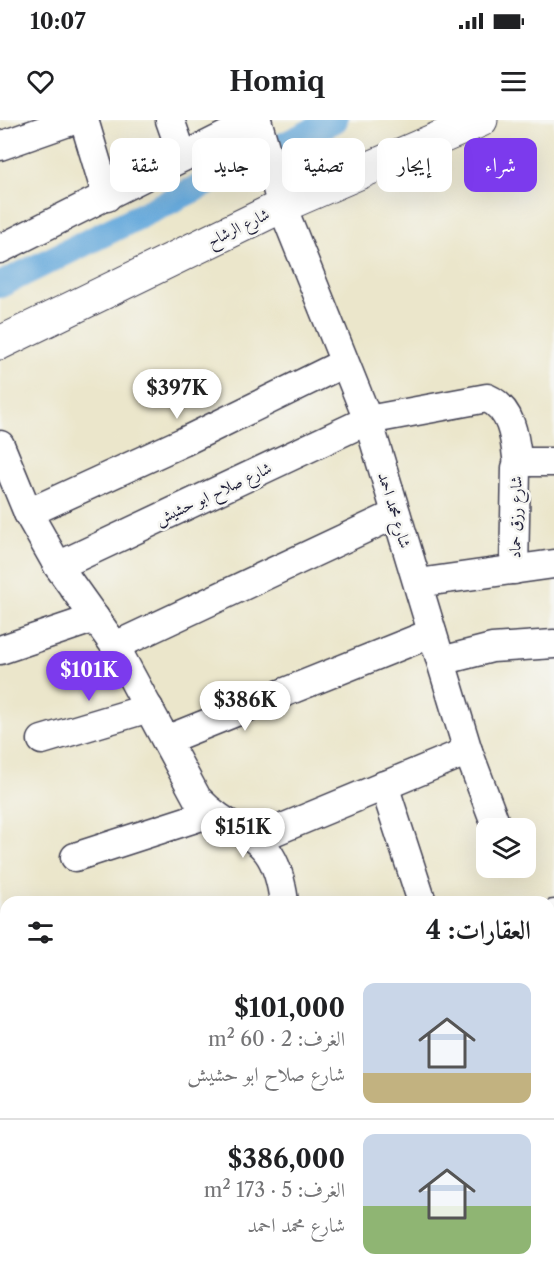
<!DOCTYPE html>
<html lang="ar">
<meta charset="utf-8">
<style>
body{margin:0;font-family:"Libre Caslon Text",Amiri,serif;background:#f2f2f2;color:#202124;direction:rtl;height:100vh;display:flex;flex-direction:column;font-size:22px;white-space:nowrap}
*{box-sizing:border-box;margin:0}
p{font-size:20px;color:#757577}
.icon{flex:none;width:33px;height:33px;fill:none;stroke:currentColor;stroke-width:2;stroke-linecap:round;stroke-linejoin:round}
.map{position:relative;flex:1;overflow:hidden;direction:ltr}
.sheet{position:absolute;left:0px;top:776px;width:555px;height:386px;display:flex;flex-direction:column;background:#fff;border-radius:18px 18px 0 0;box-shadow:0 6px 24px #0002;direction:rtl}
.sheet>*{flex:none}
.top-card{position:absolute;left:18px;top:18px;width:519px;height:54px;direction:rtl;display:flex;gap:12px}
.fabs{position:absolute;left:476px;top:698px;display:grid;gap:12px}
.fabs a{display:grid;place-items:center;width:60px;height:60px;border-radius:12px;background:#fff;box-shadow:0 6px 24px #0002;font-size:30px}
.price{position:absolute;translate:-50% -51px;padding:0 14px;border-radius:21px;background:#fff;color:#222;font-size:20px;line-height:39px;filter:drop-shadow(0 2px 3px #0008)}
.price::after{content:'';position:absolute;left:50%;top:36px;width:18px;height:14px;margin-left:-9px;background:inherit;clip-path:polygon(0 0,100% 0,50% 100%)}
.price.on{background:#7c3aed;color:#fff}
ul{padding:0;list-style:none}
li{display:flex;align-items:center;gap:18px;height:150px;padding:0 24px}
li+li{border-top:2px solid #e0e0e0}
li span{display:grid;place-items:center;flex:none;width:168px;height:120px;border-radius:12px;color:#555}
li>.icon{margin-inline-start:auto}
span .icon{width:72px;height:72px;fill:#fffc;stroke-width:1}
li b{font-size:26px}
h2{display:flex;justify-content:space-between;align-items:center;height:72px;padding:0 24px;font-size:26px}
.tag{padding:0 21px;border-radius:12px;background:#fff;box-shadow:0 6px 24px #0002;font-size:21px;line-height:54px}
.tag.on{background:#7c3aed;color:#fff}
.status{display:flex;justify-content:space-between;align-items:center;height:42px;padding:0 30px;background:#fff;direction:ltr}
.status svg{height:16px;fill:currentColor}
header{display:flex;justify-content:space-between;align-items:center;height:78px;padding:0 24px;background:#fff;font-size:27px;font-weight:700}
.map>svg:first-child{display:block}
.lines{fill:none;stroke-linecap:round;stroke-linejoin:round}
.canal{stroke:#68aadc;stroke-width:26}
.street-casing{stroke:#403f51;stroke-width:31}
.secondary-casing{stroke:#403f51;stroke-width:35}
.street{stroke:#fff;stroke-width:28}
.secondary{stroke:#fff;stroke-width:33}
.labels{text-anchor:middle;stroke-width:5;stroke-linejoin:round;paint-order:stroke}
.street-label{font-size:16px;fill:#22223b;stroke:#f6f6f2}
</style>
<div class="status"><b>10:07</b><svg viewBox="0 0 49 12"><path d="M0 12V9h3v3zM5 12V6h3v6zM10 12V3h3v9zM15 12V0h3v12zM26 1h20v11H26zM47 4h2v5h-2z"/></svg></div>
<header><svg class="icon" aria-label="menu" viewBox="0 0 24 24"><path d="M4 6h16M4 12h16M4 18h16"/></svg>Homiq<svg class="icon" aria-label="heart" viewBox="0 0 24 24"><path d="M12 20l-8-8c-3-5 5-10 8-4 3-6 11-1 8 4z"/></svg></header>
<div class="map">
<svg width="554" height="1160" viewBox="0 0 554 1160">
<rect width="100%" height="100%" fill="#f6f6f2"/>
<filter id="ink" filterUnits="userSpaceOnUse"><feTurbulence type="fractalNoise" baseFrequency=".0167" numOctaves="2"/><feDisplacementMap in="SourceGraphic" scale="12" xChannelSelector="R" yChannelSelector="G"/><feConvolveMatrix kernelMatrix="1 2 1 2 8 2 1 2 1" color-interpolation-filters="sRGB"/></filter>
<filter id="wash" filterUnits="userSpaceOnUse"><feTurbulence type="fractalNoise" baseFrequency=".008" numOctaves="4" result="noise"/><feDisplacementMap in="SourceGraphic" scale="24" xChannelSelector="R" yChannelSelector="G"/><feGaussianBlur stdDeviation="1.35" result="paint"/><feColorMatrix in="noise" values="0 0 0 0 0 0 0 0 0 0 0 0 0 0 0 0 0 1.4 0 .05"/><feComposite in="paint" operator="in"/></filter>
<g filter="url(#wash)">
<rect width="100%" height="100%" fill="#ebe6cb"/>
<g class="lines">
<path class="canal" d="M 0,165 L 335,0"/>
</g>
</g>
<g filter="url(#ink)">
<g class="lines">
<g class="street-casing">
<g id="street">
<path d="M 84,0 L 107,77"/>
<path d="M 170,0 L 183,37"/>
<path d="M 257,0 L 282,86 L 368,300 L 468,631 L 494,700"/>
<path d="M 0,26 L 74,0"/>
<path d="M 0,129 L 257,0"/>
<path d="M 0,325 L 28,393 L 58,446 L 115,526"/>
<path d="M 28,393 L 183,322 L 344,243"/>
<path d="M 58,446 L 368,300 L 487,278 C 513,289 515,320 518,345"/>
<path d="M 514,450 L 516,348 L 522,342 L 554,342"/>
<path d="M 418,463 L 554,444"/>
<path d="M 0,530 L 95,498"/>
<path d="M 441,541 L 492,528 L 554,524"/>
<path d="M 42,620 L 149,588"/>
<path d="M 166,620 L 432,513"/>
<path d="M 384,665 L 422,782"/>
<path d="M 256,719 L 468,631"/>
<path d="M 75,737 L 211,693"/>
<path d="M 284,782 C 274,704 240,724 197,678 L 115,526 L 396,394"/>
<path d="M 549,797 L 554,794"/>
<path d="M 0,974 L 6,973"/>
<path d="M 305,1155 L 306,1160"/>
<path d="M 483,1155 L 483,1160"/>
<path d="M 142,1160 L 142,1155"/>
</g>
</g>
<g class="secondary-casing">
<path id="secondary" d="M 0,223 L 282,86 L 481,0"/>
</g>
<use href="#street" class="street"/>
<use href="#secondary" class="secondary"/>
</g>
</g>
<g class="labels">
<g class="street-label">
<text transform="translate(238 107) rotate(-26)" y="6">شارع الرشاح</text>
<text transform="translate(213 373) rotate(-25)" y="6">شارع صلاح ابو حشيش</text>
<text transform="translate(395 390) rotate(73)" y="6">شارع محمد احمد</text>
<text transform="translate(515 397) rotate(-89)" y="6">شارع رزق حماد</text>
</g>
</g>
</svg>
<div class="fabs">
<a><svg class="icon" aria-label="layers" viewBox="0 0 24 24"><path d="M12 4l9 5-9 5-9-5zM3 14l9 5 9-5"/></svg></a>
</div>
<b class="price" style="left:177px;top:300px">$397K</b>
<b class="price on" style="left:89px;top:582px">$101K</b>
<b class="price" style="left:245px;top:612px">$386K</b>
<b class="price" style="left:243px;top:739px">$151K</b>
<div class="top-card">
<a class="tag on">شراء</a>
<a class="tag">إيجار</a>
<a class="tag">تصفية</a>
<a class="tag">جديد</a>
<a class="tag">شقة</a>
</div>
<section class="sheet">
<h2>العقارات: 4<svg class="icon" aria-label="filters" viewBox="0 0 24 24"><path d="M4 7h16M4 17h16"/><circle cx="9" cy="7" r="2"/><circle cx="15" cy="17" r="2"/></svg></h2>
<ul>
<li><span style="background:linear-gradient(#c9d6e8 75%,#c2b280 0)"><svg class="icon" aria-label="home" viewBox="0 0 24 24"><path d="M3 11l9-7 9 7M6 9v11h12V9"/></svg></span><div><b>$101,000</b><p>الغرف: 2 · 60 m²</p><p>شارع صلاح ابو حشيش</p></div></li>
<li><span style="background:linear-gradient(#c9d6e8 60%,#8fb573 0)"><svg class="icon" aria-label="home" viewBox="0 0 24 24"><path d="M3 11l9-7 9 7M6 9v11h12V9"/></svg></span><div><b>$386,000</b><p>الغرف: 5 · 173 m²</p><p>شارع محمد احمد</p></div></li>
</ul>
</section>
</div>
